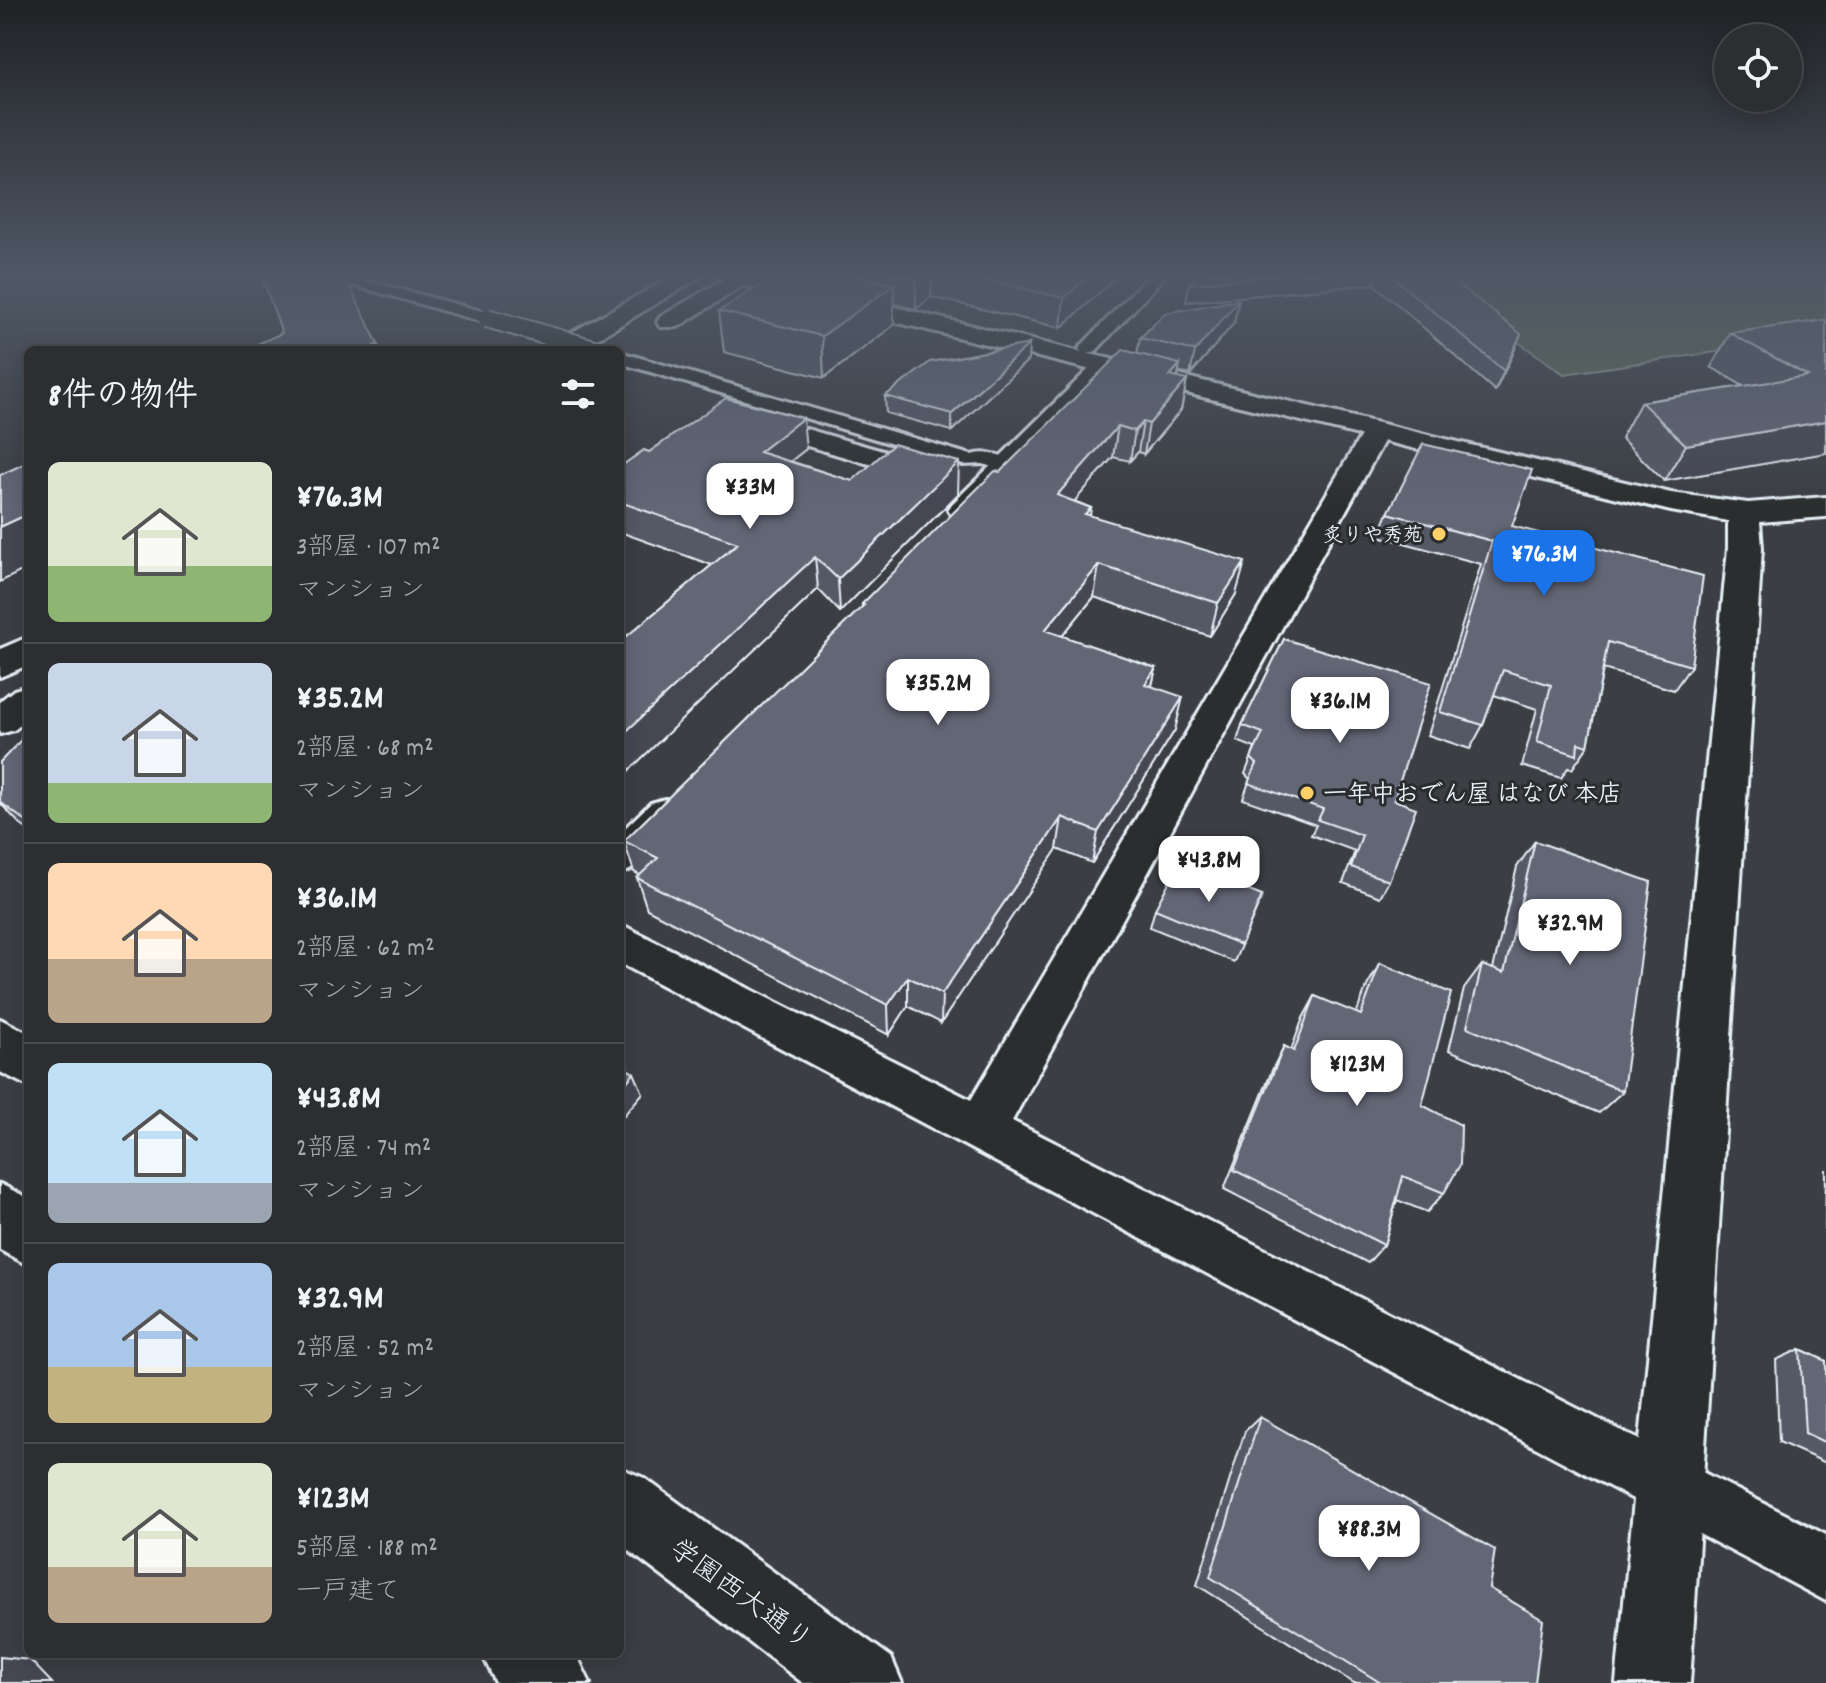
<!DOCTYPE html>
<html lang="ja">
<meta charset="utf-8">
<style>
body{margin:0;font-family:Dekko,"Klee One",sans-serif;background:#34363a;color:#f1f3f6;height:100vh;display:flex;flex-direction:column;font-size:30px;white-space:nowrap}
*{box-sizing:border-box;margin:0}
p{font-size:26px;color:#a6a8ac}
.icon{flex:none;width:44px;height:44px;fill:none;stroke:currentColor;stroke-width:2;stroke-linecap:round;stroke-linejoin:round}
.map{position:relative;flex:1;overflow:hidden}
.panel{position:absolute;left:24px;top:346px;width:600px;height:1312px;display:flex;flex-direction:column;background:#2c2e32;border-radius:12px;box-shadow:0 4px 20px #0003,0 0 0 2px #484a4d}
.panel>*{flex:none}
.controls{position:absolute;left:1714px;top:24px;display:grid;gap:16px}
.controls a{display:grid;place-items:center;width:88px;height:88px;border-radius:50%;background:#2c2e32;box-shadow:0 4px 20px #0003,0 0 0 2px #484a4d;font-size:40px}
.price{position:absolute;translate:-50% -68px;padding:0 18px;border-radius:16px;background:#fff;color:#222;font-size:26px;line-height:52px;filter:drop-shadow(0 2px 4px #0008)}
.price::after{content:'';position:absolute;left:50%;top:48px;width:24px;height:18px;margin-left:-12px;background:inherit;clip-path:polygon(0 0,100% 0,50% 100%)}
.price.current{background:#1a73e8;color:#fff}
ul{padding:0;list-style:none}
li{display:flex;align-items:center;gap:24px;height:200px;padding:0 24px}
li+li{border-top:2px solid #484a4d}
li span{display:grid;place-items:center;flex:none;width:224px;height:160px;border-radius:12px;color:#555}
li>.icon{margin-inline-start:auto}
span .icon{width:96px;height:96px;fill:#fffc;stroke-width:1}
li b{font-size:34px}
h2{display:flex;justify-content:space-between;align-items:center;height:96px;padding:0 24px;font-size:34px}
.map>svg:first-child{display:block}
.green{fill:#5d6b53;stroke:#a2aea6;stroke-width:2}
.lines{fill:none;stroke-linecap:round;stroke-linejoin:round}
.pedestrian-casing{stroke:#e8f1f8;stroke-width:6}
.minor-casing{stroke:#e8f1f8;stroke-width:6}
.tertiary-casing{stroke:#e8f1f8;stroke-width:6}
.secondary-casing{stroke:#e8f1f8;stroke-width:6}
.pedestrian{fill:#2a2d2e;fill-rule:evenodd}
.minor{fill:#2a2d2e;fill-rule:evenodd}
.tertiary{fill:#2a2d2e;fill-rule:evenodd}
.secondary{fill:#2a2d2e;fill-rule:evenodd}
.pedestrian-bridge-casing{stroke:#e8f1f8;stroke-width:22;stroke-linecap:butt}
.pedestrian-bridge{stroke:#2a2d2e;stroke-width:18}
.wall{fill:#545865;stroke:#e8f1f8;stroke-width:2}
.shaded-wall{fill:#454752;stroke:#e8f1f8;stroke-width:2}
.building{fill:#626675;stroke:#e8f1f8;stroke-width:2}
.poi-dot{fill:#ffd166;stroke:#2a2d2e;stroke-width:3}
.labels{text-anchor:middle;stroke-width:6;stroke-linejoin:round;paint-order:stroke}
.far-poi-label{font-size:20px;font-weight:bold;fill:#e8f1f8;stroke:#2a2d2e;text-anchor:end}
.poi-label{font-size:24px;font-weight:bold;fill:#e8f1f8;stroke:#2a2d2e;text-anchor:start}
.near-street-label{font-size:28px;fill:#e8f1f8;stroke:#2a2d2e}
</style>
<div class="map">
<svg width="1826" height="1683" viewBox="0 0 1826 1683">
<rect width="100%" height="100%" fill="#3b3e43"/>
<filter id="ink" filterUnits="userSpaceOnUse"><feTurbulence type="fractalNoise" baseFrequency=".0125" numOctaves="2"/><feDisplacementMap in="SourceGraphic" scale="16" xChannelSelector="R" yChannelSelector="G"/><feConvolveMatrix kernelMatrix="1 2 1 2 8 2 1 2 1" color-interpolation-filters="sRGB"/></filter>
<g filter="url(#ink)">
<path class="green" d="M 1421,274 L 1826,274 L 1826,336 L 1564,374 Z"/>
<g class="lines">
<g class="pedestrian-casing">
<g id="pedestrian">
<path d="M 314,274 L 341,274 L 493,314 L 495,318 L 487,323 Z"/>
<path d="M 1150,274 L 1167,274 L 1094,353 L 1082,353 L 1079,349 L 1082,345 Z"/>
<path d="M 620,352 L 971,455 C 986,451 1006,454 1017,465 L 1007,471 L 983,464 L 963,465 L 620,363 Z"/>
</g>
</g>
<g class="minor-casing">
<g id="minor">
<path d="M 1106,359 L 1115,361 L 1118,366 L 1115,371 L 972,516 L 962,519 L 952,516 L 948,510 L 952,504 L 1097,361 Z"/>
<path d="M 751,413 L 938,467 L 942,473 L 938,479 L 928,481 L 742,427 L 738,421 L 742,415 Z"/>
<path d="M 1376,424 L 1385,426 L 1389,432 L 1012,1121 L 1826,1535 L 1826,1601 L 620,963 L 620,924 L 971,1100 L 1363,432 L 1367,426 Z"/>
<path d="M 665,799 L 679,803 L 685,813 C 672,836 645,866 620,874 L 620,833 L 651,803 Z"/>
</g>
</g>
<g class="tertiary-casing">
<path id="tertiary" d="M 715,274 L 756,274 L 1671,493 L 1748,503 L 1826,497 L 1826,517 L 1760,522 L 1762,548 L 1690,1683 L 1616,1683 L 1728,548 L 1728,521 L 1671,511 L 726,281 Z"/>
</g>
<g class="secondary-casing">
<g id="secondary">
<path d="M 676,274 L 705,274 L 579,350 L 547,350 L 551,344 Z"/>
<path d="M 733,274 L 761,274 L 678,327 L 660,327 L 657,322 L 660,317 Z"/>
<path d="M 28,637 L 28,665 L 0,677 L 0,649 Z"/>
<path d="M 28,686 L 28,719 L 14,730 L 0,734 L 0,701 L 14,690 Z"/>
<path d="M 0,1019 L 28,1033 L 28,1086 L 0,1072 Z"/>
<path d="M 0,1184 L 28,1198 L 28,1265 L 0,1250 Z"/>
<path d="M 620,1468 L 644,1478 L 891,1657 L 902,1683 L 803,1683 L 620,1544 Z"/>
<path d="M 482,1654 L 576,1654 L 590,1683 L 496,1683 Z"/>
</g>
</g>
<use href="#pedestrian" class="pedestrian"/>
<use href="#minor" class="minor"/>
<use href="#tertiary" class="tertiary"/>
<use href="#secondary" class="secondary"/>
<g class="pedestrian-bridge-casing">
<path id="pedestrian-bridge" d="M 487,318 L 597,350"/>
</g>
<use href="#pedestrian-bridge" class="pedestrian-bridge"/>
</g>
<g class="wall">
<path d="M 789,274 L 1120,274 L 1061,328 L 931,297 L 916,309 L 894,304 L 894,325 L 824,378 L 724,352 L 719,311 Z"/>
<path d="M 1198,274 L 1445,274 L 1513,354 L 1495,391 L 1374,284 L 1186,302 Z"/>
<path d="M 1826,320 L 1826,453 L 1664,481 L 1621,438 L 1641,402 L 1743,386 L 1711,367 L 1730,333 Z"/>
<path d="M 1234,323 L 1190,375 L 1179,372 L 1178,378 L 1187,380 L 1181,410 L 1144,454 L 1138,452 L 1130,461 L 1113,457 L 1074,501 L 1091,508 L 1090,516 L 1236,594 L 1210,636 L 1094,597 L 1062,636 L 1156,668 L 1152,686 L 1175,730 L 1092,863 L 1057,849 L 941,1023 L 908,1006 L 889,1035 L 647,909 L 637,878 L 640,875 L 634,872 L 624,841 L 862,607 L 862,604 L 1000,472 L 1137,354 L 1140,338 Z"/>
<path d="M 1029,344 L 1028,360 L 952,431 L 886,413 L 885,396 Z"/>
<path d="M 806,449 L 790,461 L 852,481 L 958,494 L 840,612 L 818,589 L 620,779 L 620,633 L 627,636 L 712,565 L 620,532 L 620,467 L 649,452 Z"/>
<path d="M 1388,513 L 1512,526 L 1691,666 L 1674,690 L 1603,669 L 1588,746 L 1572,769 L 1568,768 L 1561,778 L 1522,766 L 1537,709 L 1494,695 L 1483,725 L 1470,749 L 1428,735 L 1481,564 L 1379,536 Z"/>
<path d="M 1284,639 L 1394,800 L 1389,881 L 1380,897 L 1343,883 L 1355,851 L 1311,835 L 1316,825 L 1243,799 L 1250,779 L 1245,774 L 1255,748 L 1237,741 L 1242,725 Z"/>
<path d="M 28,726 L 28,830 L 21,825 L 0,803 L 21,740 Z"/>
<path d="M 1535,841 L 1623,1091 L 1599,1113 L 1449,1050 L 1464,989 L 1482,965 L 1493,969 L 1517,867 Z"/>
<path d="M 1262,896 L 1234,962 L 1150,927 L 1155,909 Z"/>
<path d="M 1380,963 L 1422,1105 L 1444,1193 L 1427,1212 L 1397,1200 L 1384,1245 L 1368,1263 L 1224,1189 L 1273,1068 L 1284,1046 L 1291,1050 L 1303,1018 L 1315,996 L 1356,1014 L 1367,986 Z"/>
<path d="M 1826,1169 L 1826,1233 L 1825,1233 Z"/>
<path d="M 1800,1349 L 1826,1361 L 1826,1463 L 1779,1442 L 1776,1360 Z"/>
<path d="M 1260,1417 L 1535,1683 L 1354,1683 L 1197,1585 L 1245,1431 Z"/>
</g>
<g class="shaded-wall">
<path d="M 924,274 L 932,274 L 931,297 L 916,309 L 916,280 Z"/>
<path d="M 1091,274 L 1120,274 L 1061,328 L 1064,298 Z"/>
<path d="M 1289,274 L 1377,274 L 1374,284 L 1186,302 L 1189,284 Z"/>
<path d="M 894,285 L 894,325 L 824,378 L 822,336 Z"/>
<path d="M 1239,300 L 1234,323 L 1190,375 L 1195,351 Z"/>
<path d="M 1521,334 L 1513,354 L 1495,391 L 1504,371 Z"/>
<path d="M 378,344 L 380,350 L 367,350 Z"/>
<path d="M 1029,344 L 1028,360 L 952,431 L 952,414 Z"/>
<path d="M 1180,364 L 1175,393 L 1170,376 Z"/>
<path d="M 1187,380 L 1181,410 L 1144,454 L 1149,424 Z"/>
<path d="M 803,418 L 806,449 L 763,483 L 759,452 Z"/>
<path d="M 1826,421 L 1826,453 L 1664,481 L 1686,445 Z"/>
<path d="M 1143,422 L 1138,452 L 1130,461 L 1135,431 Z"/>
<path d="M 1118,426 L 1113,457 L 1053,526 L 1057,495 Z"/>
<path d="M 959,462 L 958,494 L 840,612 L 838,579 Z"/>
<path d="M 28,514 L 28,568 L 0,582 L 0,527 Z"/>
<path d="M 815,557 L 818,589 L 620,779 L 620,737 Z"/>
<path d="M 1245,562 L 1236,594 L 1210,636 L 1218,603 Z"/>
<path d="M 1099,565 L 1094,597 L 1041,662 L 1045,630 Z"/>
<path d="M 1156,668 L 1148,701 L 1145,684 Z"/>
<path d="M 1183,697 L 1175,730 L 1092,863 L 1098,832 Z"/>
<path d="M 1062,817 L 1057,849 L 941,1023 L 942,994 Z"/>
<path d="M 908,977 L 908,1006 L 889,1035 L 888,1005 Z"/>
<path d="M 634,1073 L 643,1093 L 620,1120 L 620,1090 Z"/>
<path d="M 0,1657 L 30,1660 L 52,1683 L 0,1683 Z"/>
</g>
<g class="building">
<path d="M 344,274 L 378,344 L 367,350 L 244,350 L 282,333 L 261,275 Z"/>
<path d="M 789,274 L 848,274 L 894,285 L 822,336 L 719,311 L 775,276 L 783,278 Z"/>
<path d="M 891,274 L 924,274 L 916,280 Z"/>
<path d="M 958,274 L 1091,274 L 1064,298 Z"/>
<path d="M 1198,274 L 1289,274 L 1189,284 Z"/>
<path d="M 1389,274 L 1445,274 L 1521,334 L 1504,371 Z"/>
<path d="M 1239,300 L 1195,351 L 1140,338 L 1165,313 Z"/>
<path d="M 1826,320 L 1826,421 L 1686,445 L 1641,402 L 1808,376 L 1730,333 Z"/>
<path d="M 1029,344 L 952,414 L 885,396 L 930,362 Z"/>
<path d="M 1123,350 L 1180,364 L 1170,376 L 1187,380 L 1149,424 L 1143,422 L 1135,431 L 1118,426 L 1057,495 L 1091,508 L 1085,514 L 1245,562 L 1218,603 L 1099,565 L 1045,630 L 1156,668 L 1145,684 L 1183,697 L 1098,832 L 1062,817 L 942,994 L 908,977 L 888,1005 L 637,878 L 658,858 L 624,841 L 864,605 L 862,604 L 995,471 L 1000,472 Z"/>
<path d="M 726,398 L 803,418 L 759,452 L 852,481 L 894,444 L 959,462 L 838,579 L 815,557 L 620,737 L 620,633 L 627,636 L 738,543 L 620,502 L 620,467 L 644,450 L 649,452 Z"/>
<path d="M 1423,444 L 1532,470 L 1512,526 L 1703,576 L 1691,666 L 1608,642 L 1588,746 L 1578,743 L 1577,755 L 1537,742 L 1551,685 L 1503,670 L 1483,725 L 1440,712 L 1492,541 L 1388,513 Z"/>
<path d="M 28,462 L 28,514 L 0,527 L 0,475 Z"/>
<path d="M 1284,639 L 1431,683 L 1394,800 L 1416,808 L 1389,881 L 1351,867 L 1362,835 L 1318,820 L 1323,809 L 1248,783 L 1257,764 L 1251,758 L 1263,733 L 1242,725 Z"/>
<path d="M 28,726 L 28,823 L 0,802 L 0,762 L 21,740 L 22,729 Z"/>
<path d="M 1535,841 L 1651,882 L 1623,1091 L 1467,1027 L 1482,965 L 1504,973 Z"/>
<path d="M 1179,863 L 1262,896 L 1241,945 L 1155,909 Z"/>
<path d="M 1380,963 L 1451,993 L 1422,1105 L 1461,1125 L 1460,1165 L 1444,1193 L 1403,1176 L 1384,1245 L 1234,1170 L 1284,1046 L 1294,1051 L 1315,996 L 1361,1015 Z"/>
<path d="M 620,1065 L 634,1073 L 620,1090 Z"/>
<path d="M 1800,1349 L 1826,1361 L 1826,1443 L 1805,1433 Z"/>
<path d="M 1260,1417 L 1495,1550 L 1489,1588 L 1543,1620 L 1535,1683 L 1381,1683 L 1210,1577 Z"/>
</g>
</g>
<linearGradient id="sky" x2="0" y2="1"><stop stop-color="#202225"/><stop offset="0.54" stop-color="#4f5866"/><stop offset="1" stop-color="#4f5866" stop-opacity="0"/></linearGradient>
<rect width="1826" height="510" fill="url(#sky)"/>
<g class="poi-dot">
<circle cx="1439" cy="534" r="8"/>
<circle cx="1307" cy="793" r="8"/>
</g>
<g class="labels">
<g class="far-poi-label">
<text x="1423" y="541">炙りや秀苑</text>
</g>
<g class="poi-label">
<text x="1323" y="801">一年中おでん屋 はなび 本店</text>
</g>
<g class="near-street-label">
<text transform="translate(742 1593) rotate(36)" y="10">学園西大通り</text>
</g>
</g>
</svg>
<div class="controls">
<a><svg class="icon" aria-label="locate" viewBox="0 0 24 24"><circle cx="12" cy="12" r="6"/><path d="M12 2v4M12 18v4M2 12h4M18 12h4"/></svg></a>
</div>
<b class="price" style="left:750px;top:531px">¥33M</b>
<b class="price current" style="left:1544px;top:598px">¥76.3M</b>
<b class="price" style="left:938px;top:727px">¥35.2M</b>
<b class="price" style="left:1340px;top:745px">¥36.1M</b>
<b class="price" style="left:1209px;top:904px">¥43.8M</b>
<b class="price" style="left:1570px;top:967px">¥32.9M</b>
<b class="price" style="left:1357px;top:1108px">¥123M</b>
<b class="price" style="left:1369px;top:1573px">¥88.3M</b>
<section class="panel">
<h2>8件の物件<svg class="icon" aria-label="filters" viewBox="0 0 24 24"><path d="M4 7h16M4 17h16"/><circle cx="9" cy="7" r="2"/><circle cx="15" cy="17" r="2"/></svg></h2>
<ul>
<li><span style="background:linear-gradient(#dfe7d0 65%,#8fb573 0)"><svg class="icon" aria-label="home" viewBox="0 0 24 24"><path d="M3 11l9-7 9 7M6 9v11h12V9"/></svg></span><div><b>¥76.3M</b><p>3部屋 · 107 m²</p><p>マンション</p></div></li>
<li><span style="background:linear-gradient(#c9d6e8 75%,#8fb573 0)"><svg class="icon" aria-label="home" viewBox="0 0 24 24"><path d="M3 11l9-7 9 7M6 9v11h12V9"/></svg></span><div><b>¥35.2M</b><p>2部屋 · 68 m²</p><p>マンション</p></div></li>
<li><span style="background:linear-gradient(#ffd9b3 60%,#b9a48a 0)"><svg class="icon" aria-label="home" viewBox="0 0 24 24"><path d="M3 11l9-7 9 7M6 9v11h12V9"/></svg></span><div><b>¥36.1M</b><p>2部屋 · 62 m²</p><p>マンション</p></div></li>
<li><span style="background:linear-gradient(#bfe0f5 75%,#9aa5b1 0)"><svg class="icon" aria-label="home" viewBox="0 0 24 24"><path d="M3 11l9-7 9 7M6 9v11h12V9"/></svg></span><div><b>¥43.8M</b><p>2部屋 · 74 m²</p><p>マンション</p></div></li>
<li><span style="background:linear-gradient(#a9c7e8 65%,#c2b280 0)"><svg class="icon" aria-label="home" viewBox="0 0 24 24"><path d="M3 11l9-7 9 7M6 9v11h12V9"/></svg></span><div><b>¥32.9M</b><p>2部屋 · 52 m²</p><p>マンション</p></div></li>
<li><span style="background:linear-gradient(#dfe7d0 65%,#b9a48a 0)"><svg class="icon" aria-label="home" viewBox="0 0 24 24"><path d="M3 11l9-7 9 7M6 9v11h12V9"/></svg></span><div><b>¥123M</b><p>5部屋 · 188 m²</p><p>一戸建て</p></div></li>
</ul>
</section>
</div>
